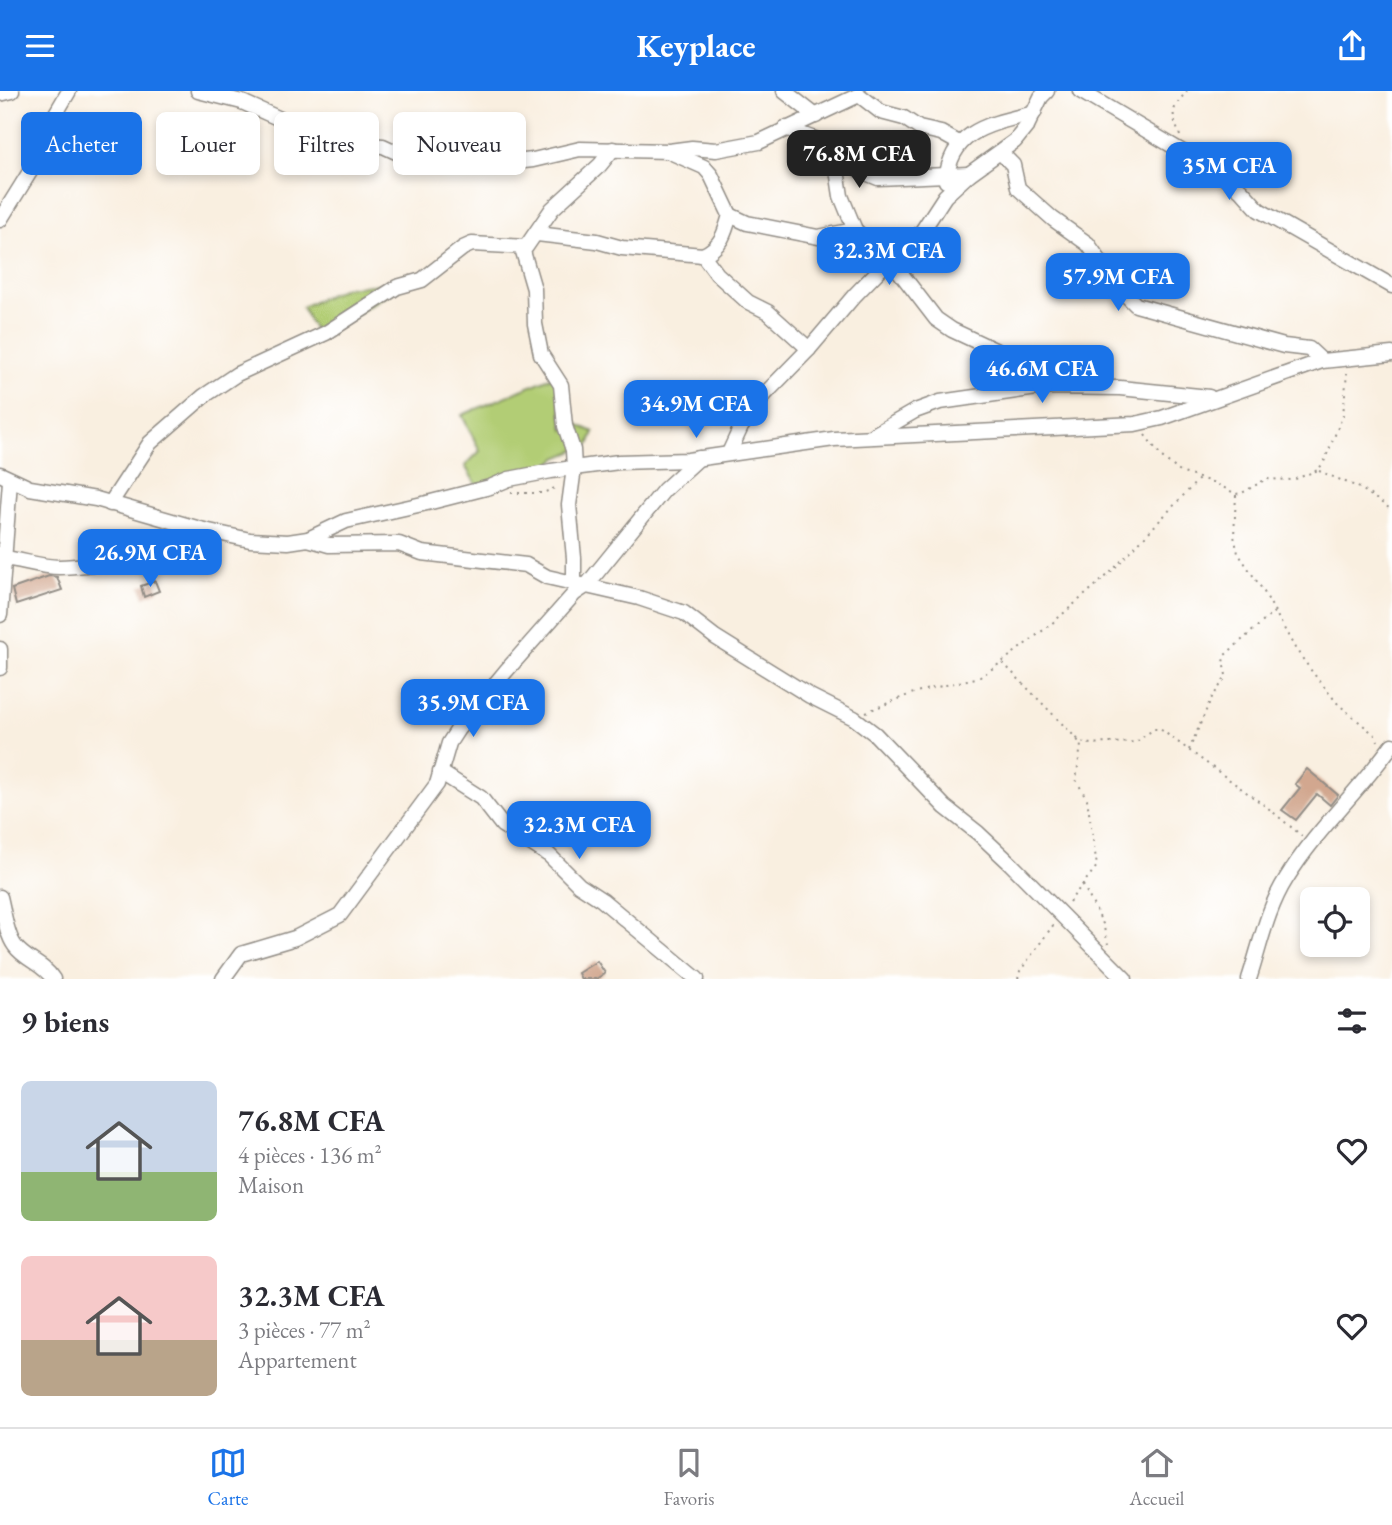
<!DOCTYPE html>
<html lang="fr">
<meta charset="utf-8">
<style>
body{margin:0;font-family:"EB Garamond",serif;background:#f2f2f3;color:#2b2b33;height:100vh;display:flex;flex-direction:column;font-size:26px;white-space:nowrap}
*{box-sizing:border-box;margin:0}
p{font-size:23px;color:#7c7c81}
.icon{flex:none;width:38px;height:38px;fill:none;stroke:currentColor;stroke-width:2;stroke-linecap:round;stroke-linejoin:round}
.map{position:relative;height:888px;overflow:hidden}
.side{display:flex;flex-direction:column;background:#fff;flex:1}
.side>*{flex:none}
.top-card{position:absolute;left:21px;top:21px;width:700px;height:63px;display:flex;gap:14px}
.buttons{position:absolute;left:1300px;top:796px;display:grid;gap:14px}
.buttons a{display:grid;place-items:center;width:70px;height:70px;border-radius:10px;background:#fff;box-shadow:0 4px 10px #0003;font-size:35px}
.price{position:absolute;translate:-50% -60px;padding:0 16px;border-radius:14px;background:#1a73e8;color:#fff;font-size:23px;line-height:46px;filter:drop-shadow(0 2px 4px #0008)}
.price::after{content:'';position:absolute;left:50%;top:42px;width:21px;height:16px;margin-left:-10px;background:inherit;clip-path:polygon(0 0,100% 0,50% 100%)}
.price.on{background:#222;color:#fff}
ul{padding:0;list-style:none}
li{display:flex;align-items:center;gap:21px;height:175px;padding:0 21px}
li span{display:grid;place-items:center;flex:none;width:196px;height:140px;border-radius:10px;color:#555}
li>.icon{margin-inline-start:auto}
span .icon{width:84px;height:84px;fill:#fffc;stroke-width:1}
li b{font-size:30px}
h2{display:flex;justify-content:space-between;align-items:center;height:84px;padding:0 21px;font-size:30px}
.pill{padding:0 24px;border-radius:10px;background:#fff;box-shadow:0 4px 10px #0003;font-size:24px;line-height:63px}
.pill.on{background:#1a73e8;color:#fff}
header{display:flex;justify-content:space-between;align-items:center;height:91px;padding:0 21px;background:#1a73e8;color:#fff;font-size:32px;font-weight:700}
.menu{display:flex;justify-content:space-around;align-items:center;height:98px;border-top:2px solid #e1e1e2;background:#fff;font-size:19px;color:#7c7c81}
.menu a{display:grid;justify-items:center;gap:4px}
.menu .on{color:#1a73e8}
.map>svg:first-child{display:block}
.green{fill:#b2cd74;stroke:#6e7c50;stroke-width:2}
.building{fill:#d2a78f}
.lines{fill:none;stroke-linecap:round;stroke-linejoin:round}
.minor-casing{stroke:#928d86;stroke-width:17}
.path{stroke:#928d86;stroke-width:2;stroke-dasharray:2 5;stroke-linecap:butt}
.minor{stroke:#fff;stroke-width:14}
</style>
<header><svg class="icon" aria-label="menu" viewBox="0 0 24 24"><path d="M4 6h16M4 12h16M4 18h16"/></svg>Keyplace<svg class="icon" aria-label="share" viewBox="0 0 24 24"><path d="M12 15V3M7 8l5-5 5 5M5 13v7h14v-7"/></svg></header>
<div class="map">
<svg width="1392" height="888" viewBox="0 0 1392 888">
<rect width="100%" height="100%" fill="#fff"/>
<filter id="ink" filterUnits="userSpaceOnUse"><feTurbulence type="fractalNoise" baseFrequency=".0143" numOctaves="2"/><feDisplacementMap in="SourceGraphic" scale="14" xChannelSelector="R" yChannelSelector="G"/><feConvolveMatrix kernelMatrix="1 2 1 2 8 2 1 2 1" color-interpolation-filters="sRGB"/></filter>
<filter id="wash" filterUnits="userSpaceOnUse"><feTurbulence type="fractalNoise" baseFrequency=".00686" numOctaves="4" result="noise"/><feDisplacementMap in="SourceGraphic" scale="28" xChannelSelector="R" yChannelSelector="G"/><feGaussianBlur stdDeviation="1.57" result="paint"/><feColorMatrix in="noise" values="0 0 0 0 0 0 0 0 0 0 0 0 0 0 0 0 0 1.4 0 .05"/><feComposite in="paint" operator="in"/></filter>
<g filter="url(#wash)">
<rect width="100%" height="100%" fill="#f9efe0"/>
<g class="green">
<path d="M 381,193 L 386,204 L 318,246 L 302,216 L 344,197 Z"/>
<path d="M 552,286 L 558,295 L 564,339 L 574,332 L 594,341 L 589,354 L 557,367 L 547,376 L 479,398 L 465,375 L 480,360 L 462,324 Z"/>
</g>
<g id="blocks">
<g class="building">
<path d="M 49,485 L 57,486 L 62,499 L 16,514 L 12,498 Z"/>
<path d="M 155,490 L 159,500 L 144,506 L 141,495 Z"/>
<path d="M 1307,678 L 1338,704 L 1330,714 L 1317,703 L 1296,729 L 1282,719 L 1300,697 L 1295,693 Z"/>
<path d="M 597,870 L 605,882 L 596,888 L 581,888 L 578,882 Z"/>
</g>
</g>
</g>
<g filter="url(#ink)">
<use href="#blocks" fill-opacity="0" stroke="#928d86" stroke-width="2"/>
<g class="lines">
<g class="minor-casing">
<g id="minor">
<path d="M 198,0 L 242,11 L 298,36 L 321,40 L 351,53 L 383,55 L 407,66 L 426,71 L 479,75 L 533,69 L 580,58 L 669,60 L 692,57 L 716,59 L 759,51 L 859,4 L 881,21 L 904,27 L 919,37 L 941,42 L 959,52"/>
<path d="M 784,0 L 816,25"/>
<path d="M 1080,0 L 1225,86 L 1241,99 L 1259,119 L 1392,195"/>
<path d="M 0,3 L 12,0"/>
<path d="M 785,37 L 815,48 L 834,59 L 861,80 L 878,87 L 969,83"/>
<path d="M 834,59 L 841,105 L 855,139"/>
<path d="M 670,61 L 704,76 L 711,84 L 730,124 C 725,142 721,156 703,164 L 717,183 L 748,211 L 768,221 L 809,258"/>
<path d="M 1001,62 L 1013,74 L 1018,97 L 1053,128 L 1088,153 L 1118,196 L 1136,214 L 1284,255 L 1309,258 L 1322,270"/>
<path d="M 946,90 C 951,38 991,33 1034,22"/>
<path d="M 730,124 L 747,132 L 818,146 L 855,139 L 899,180 L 936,228 L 952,239 L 1014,268 L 1044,296"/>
<path d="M 0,129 L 36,71 L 55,24 L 69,0"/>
<path d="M 537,143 L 597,150 L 622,157 L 703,164"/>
<path d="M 522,157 L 534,198 L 535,233 L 541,263 L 561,294 L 565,335 L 573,359 L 574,377 L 569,414 L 574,467 L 574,492"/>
<path d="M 875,343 L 915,320 L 940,311 L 1044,296 L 1120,297 L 1209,306"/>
<path d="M 729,362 L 741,336 L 765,303 L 809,258 L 854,205 L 888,170 L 913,154 L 945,105 L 969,83 L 1015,50 L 1027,35 L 1041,6 L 1047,0"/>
<path d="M 0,383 L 30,397 L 96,408 L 200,438 L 250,449 L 288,451 L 308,448 L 346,430 L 427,412 L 490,396 L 509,388 L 551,380 L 619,371 L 688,369 L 834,348 L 1135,333 L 1162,327 L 1322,270 L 1392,263"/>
<path d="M 110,413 L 150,352 L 204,305 L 237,283 L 326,242 L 397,196 L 422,189 L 463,157 L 472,153 L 526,156 L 552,118 L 600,74 L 613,58"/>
<path d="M 308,448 L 329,454 L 399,453 L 422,462 L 526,474 L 547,486 L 639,507 L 684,522 L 715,546 L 810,605 L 854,627 L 875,643 L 945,716 L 978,742 L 1011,773 L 1125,888"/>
<path d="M 4,467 C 22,469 41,476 59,476 C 87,476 184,461 200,438"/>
<path d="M 0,524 L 10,390"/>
<path d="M 0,558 L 0,577"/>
<path d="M 440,681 L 481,707 L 502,734 L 549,764 L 579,794 L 602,809 L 697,888"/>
<path d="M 0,806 C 4,821 6,843 15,855 C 25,869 44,873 53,888"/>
<path d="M 223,888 L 241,863 L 295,847 L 340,824 L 437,693 L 449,652 L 458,638 L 506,580 L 574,503 L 586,495 L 664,399 L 699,367"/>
<path d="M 1249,888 C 1260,855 1267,818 1286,788 C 1316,739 1359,700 1392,654"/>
</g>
</g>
<g class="path">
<path d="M 1180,45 C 1171,21 1170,20 1187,0"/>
<path d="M 1145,344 L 1162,366 L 1180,381 L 1215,392 L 1236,403 L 1242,402 L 1266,388 L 1293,389 L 1318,379 L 1324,371 L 1343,324 L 1347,282"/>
<path d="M 1319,380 L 1360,397 L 1392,419"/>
<path d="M 511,402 L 543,402 L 557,396"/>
<path d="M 1236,404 L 1234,445 L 1238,462 L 1264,501 L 1295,557 L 1313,582 L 1338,613 L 1376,645 L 1378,650"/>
<path d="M 1003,572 L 1075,646 L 1085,653 L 1136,651 L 1154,638 L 1160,638 L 1268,717 L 1302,745"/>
<path d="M 866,621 L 916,601 L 980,586 L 1002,571 L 1050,534 L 1109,483 L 1199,388"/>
<path d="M 1189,659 L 1211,608 L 1224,589 L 1226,584 L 1223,571 L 1225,564 L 1274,521"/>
<path d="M 1083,794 L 1103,833 L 1108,853"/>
<path d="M 1069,811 L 1097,775 L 1087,708 L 1076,689 L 1081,654 L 1076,647"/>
<path d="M 1018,888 L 1020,880 L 1054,833"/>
</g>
<use href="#minor" class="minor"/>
</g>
</g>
</svg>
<div class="buttons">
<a><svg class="icon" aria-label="locate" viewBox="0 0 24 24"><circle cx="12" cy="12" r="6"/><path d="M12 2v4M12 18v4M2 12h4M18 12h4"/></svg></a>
</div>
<b class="price on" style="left:859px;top:99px">76.8M CFA</b>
<b class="price" style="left:1229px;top:111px">35M CFA</b>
<b class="price" style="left:889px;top:196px">32.3M CFA</b>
<b class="price" style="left:1118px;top:222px">57.9M CFA</b>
<b class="price" style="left:1042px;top:314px">46.6M CFA</b>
<b class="price" style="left:696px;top:349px">34.9M CFA</b>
<b class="price" style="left:150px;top:498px">26.9M CFA</b>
<b class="price" style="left:473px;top:648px">35.9M CFA</b>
<b class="price" style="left:579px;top:770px">32.3M CFA</b>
<div class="top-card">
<a class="pill on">Acheter</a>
<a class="pill">Louer</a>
<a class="pill">Filtres</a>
<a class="pill">Nouveau</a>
</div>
</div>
<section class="side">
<h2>9 biens<svg class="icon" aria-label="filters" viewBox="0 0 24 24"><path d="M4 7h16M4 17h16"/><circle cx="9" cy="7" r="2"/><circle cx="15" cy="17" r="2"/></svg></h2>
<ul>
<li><span style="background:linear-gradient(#c9d6e8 65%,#8fb573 0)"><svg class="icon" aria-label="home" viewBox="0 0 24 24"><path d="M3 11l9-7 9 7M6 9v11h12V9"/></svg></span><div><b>76.8M CFA</b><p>4 pièces · 136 m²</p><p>Maison</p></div><svg class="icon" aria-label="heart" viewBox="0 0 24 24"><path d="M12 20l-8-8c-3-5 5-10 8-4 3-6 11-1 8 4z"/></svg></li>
<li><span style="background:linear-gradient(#f6c9c9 60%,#b9a48a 0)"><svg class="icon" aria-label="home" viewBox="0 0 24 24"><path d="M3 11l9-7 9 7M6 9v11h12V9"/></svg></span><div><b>32.3M CFA</b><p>3 pièces · 77 m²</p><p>Appartement</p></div><svg class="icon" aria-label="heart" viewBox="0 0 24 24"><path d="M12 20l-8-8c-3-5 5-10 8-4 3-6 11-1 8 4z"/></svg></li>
</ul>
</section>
<nav class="menu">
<a class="on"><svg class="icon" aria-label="map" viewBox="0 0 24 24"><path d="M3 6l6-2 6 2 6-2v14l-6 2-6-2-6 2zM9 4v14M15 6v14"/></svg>Carte</a>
<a><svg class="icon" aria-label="saved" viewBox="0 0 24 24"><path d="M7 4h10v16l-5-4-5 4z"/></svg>Favoris</a>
<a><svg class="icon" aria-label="home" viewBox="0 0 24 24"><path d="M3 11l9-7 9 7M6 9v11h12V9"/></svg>Accueil</a>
</nav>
